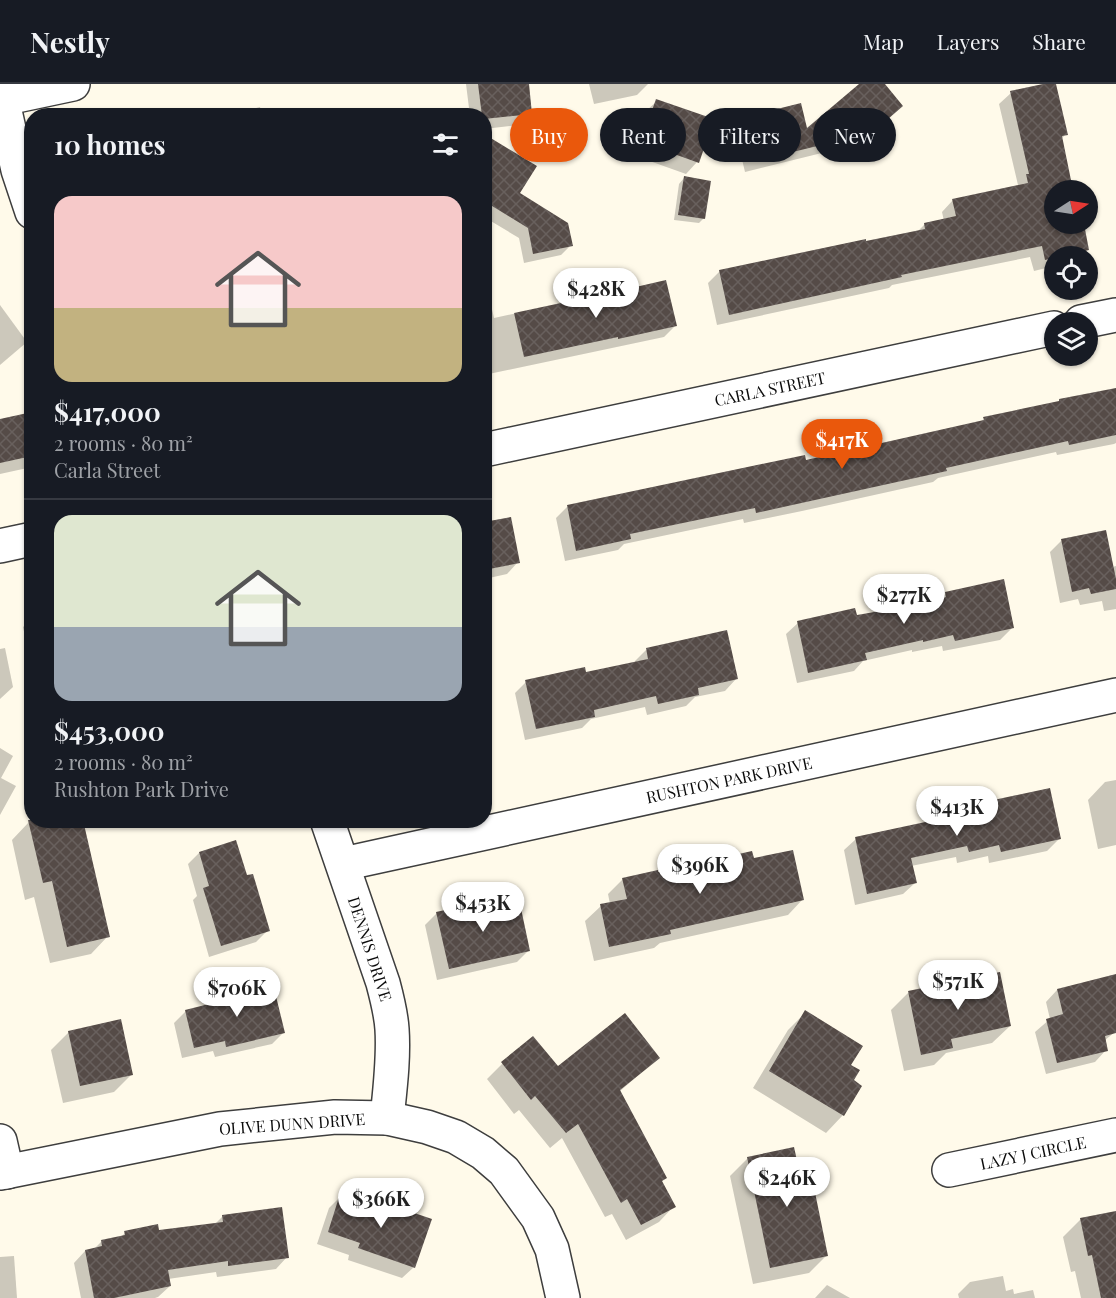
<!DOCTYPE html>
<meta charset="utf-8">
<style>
body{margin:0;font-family:"Playfair Display",serif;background:#242831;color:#f1f3f6;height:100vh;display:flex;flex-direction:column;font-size:22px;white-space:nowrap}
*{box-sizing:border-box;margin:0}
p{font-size:20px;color:#9ea1a6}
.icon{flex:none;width:33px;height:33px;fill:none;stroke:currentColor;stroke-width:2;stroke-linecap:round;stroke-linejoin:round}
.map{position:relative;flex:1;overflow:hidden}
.sheet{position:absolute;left:24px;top:24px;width:468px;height:720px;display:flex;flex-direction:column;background:#171b24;border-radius:24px;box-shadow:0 2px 4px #0004}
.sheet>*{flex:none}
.hud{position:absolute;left:510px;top:24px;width:516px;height:54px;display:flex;gap:12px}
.needle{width:39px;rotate:78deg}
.buttons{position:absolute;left:1044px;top:96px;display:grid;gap:12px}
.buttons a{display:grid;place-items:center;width:54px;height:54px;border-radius:50%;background:#171b24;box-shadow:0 2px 4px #0004;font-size:30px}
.price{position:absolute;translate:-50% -51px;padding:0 14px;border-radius:21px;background:#fff;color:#222;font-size:20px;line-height:39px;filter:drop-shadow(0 2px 3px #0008)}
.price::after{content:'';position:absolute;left:50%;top:36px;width:18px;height:14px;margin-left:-9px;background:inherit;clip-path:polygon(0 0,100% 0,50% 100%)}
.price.on{background:#ea580c;color:#fff}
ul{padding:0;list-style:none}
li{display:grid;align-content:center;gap:12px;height:318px;padding:0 30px}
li+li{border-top:2px solid #363941}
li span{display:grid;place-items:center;height:186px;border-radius:18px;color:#555}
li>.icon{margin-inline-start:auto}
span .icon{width:108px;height:108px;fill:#fffc;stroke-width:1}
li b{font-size:26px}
h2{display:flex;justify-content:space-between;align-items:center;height:72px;padding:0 30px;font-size:26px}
.pill{padding:0 21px;border-radius:27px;background:#171b24;box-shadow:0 2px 4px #0004;font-size:21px;line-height:54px}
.pill.on{background:#ea580c;color:#fff}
header{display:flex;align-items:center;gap:36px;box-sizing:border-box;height:84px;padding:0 30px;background:#171b24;border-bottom:2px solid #363941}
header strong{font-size:28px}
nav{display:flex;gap:33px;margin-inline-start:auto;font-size:21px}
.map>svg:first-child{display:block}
.shadow{fill:#0003}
.building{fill:url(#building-cross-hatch)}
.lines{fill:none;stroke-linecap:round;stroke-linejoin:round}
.minor-casing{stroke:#3e3e3e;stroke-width:36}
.minor{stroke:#fff;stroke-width:33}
.labels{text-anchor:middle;stroke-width:6;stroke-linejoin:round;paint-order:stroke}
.street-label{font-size:16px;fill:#0b0b0b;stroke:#fff}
</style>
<header>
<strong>Nestly</strong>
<nav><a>Map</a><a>Layers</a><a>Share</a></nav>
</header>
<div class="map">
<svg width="1116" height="1214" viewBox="0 0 1116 1214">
<defs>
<pattern id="building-cross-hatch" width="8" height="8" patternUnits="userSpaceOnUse" patternTransform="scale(1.5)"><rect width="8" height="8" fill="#554b47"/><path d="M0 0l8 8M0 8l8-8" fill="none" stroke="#68605d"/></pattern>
</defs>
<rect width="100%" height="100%" fill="#fffaea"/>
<g class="shadow">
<path d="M 466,0 L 527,0 L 531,30 L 519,41 L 484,45 L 484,32 L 470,32 Z"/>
<path d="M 589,0 L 648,0 L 637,11 L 594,20 Z"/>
<path d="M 861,0 L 883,0 L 890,33 L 844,72 L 838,65 L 745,88 L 735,46 L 746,35 L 806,47 Z"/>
<path d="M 1050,0 L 1054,0 L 1066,50 L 1061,55 L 1072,106 L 1054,106 L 1054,140 L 1082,140 L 1088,165 L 1081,172 L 1054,172 L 1054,182 L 1034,187 L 1030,173 L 892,201 L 889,204 L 717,241 L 708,199 L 720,187 L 917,148 L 924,141 L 944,137 L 942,128 L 953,116 L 1016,103 L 1018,101 L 999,20 L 1011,9 Z"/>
<path d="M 657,17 L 697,78 L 686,90 L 630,70 L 645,28 Z"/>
<path d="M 260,23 L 262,32 L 222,32 Z"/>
<path d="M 484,56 L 518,110 L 571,161 L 561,171 L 524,179 L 519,154 L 484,133 Z"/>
<path d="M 684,94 L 704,134 L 699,139 L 674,136 L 679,100 Z"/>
<path d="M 484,199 L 486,199 L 494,234 L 574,217 L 676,241 L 664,253 L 484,291 Z"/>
<path d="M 0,221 L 27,258 L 0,281 Z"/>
<path d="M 1116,305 L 1116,359 L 1114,360 L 1057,371 L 1056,368 L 938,394 L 933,398 L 802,427 L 744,439 L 743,435 L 624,460 L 618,466 L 565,477 L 556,434 L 567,423 L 804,372 L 805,377 L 980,338 L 984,335 Z"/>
<path d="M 32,330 L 32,383 L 0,390 L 0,336 Z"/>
<path d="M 484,440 L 518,478 L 507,490 L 489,494 L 490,500 L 484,505 Z"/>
<path d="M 1061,457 L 1112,483 L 1116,482 L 1116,525 L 1104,527 L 1102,517 L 1080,521 L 1078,515 L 1060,519 L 1050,468 Z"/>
<path d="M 946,509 L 1012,544 L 1000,556 L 943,567 L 942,562 L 912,568 L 912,566 L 863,577 L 854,587 L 797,599 L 786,550 L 798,539 L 856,532 L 940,516 Z"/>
<path d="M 32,535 L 32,585 L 23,543 Z"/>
<path d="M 5,564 L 13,603 L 0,615 L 0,565 Z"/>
<path d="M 646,566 L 736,595 L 725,607 L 695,613 L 686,622 L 647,631 L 645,623 L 591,635 L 582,644 L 525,656 L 515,609 L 526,598 L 585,590 L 635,580 L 635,577 Z"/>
<path d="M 0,664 L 13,672 L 1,694 L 16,702 L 0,731 Z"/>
<path d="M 1116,696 L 1116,761 L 1098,765 L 1088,716 L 1105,698 Z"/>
<path d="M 990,718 L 1059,755 L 1047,767 L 989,779 L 988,772 L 957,779 L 956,773 L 911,782 L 915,799 L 903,810 L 855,821 L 844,766 L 856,755 L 981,727 Z"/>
<path d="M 144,736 L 160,736 L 145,740 Z"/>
<path d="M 29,738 L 108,852 L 91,870 L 50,879 L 34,813 L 25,816 L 12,756 Z"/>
<path d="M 199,769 L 268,846 L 256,858 L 209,873 L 193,816 L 197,812 L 188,780 Z"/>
<path d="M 752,776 L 803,815 L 788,831 L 660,859 L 654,864 L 594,877 L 585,837 L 601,822 L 610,820 L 608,810 L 623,795 Z"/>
<path d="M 477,826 L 529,866 L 517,878 L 437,896 L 425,841 L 437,829 Z"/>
<path d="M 1116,897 L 1116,947 L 1104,957 L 1106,966 L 1095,978 L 1046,990 L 1035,948 L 1050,935 L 1046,918 L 1057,906 Z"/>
<path d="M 908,909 L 1010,942 L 992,959 L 946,969 L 934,981 L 904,987 L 891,926 Z"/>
<path d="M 216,915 L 283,949 L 272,960 L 215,973 L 213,967 L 182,974 L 174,939 L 186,927 L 210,921 Z"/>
<path d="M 806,928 L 852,997 L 843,1031 L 826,1049 L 753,1004 L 788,946 Z"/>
<path d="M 69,948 L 131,991 L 114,1008 L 63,1019 L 51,966 Z"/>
<path d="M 533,954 L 557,985 L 658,974 L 619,1008 L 674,1122 L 659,1138 L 626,1156 L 612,1130 L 605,1133 L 562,1054 L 550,1064 L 519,1026 L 514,1030 L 487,995 L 502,980 Z"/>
<path d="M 793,1065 L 797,1083 L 826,1172 L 809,1189 L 753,1200 L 730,1092 L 747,1075 Z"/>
<path d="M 341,1112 L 371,1123 L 376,1118 L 414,1183 L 402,1194 L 348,1176 L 349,1171 L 317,1160 L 329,1124 Z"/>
<path d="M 1116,1131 L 1116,1214 L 1081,1214 L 1075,1187 L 1071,1188 L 1063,1153 L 1080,1136 Z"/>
<path d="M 223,1132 L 287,1173 L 276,1185 L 217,1193 L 216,1188 L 168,1195 L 170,1202 L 158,1213 L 155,1214 L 81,1214 L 74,1179 L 85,1167 L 94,1165 L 102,1157 L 121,1153 L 125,1149 L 158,1148 L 215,1140 Z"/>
<path d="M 14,1172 L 17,1214 L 0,1214 L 0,1173 Z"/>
<path d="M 1003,1192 L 1006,1207 L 1013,1205 L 1014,1210 L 1033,1206 L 1035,1214 L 959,1214 L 958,1210 L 970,1198 Z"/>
<path d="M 827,1201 L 850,1214 L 815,1214 Z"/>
</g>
<g class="building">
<path d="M 478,0 L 529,0 L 532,30 L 484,35 L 484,32 L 482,32 Z"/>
<path d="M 859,0 L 885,0 L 903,22 L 857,62 L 850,54 L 756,77 L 745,33 L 801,19 L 807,44 Z"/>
<path d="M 1043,0 L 1056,0 L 1068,51 L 1062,52 L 1073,106 L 1054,106 L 1054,140 L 1084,140 L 1089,166 L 1045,176 L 1042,162 L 901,191 L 902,193 L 729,231 L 719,186 L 866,155 L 866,157 L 925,145 L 924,139 L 956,132 L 952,115 L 1028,99 L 1026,90 L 1029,90 L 1010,7 Z"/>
<path d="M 656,15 L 714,35 L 699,79 L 641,58 Z"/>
<path d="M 484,50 L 537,82 L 520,109 L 568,139 L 573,162 L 533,170 L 528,144 L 484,117 Z"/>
<path d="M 684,92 L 711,97 L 705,135 L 678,131 Z"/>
<path d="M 666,196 L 677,242 L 618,255 L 618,253 L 524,273 L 514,229 L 575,216 L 575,217 Z"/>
<path d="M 1116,304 L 1116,351 L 1069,361 L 1068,357 L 946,384 L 947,387 L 815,416 L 756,429 L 755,424 L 630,450 L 631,455 L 576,467 L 567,421 L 805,371 L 806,376 L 984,336 L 983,333 L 1059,317 L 1059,315 Z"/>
<path d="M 32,328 L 32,372 L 0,379 L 0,335 Z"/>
<path d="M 511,433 L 520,479 L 484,486 L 484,438 Z"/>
<path d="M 1106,446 L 1116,495 L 1116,505 L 1091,510 L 1089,504 L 1072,508 L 1061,455 Z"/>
<path d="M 1004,495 L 1014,544 L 955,557 L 953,551 L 923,558 L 923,556 L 865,569 L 867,576 L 808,589 L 797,537 L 855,524 L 857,531 L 886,526 L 946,513 L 945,508 Z"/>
<path d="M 727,546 L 738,595 L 698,604 L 699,611 L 658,620 L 656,612 L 594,626 L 595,633 L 536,645 L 525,596 L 585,583 L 586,588 L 648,575 L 646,564 Z"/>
<path d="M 1050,704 L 1061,755 L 1001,768 L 999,761 L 969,768 L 967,762 L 911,774 L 917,799 L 867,810 L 855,753 L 991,724 L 989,717 Z"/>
<path d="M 28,736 L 83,736 L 110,853 L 67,863 L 52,797 L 43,799 Z"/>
<path d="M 236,756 L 247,791 L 253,790 L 270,847 L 221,862 L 203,804 L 209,802 L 199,768 Z"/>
<path d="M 793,766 L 804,816 L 670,846 L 671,850 L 609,863 L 600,820 L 627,815 L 622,794 L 658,786 L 658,788 L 752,767 L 754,774 Z"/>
<path d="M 519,815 L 530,867 L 449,885 L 436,828 L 477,819 L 478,824 Z"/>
<path d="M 1000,888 L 1011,942 L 951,955 L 953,964 L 921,971 L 908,907 Z"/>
<path d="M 1116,890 L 1116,949 L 1105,952 L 1108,967 L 1057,979 L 1046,935 L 1063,930 L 1057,905 Z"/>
<path d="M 273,900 L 285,949 L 226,963 L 225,957 L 194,964 L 185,926 L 217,918 L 216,913 Z"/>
<path d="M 805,926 L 863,962 L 851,981 L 860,986 L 854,996 L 862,1002 L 844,1032 L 769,987 Z"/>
<path d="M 625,929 L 660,974 L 620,1006 L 667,1094 L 662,1097 L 676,1123 L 641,1141 L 627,1115 L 621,1119 L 578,1040 L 566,1049 L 535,1012 L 531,1016 L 501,978 L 533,952 L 558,982 Z"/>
<path d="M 121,935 L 133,991 L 80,1002 L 68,947 Z"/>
<path d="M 794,1063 L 798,1081 L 809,1079 L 828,1172 L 770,1184 L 747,1073 Z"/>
<path d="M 340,1110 L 374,1122 L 376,1116 L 432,1135 L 415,1184 L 358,1164 L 360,1159 L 328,1148 Z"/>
<path d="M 282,1123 L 289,1174 L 228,1182 L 228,1177 L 168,1186 L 171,1202 L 114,1214 L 94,1214 L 85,1166 L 102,1162 L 101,1156 L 125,1151 L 124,1147 L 158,1140 L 159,1146 L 223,1138 L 222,1131 Z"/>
<path d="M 1116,1127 L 1116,1214 L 1101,1214 L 1092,1171 L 1088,1172 L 1080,1134 Z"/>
</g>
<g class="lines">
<g class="minor-casing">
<g id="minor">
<path d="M 0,4 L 18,86 L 32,128"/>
<path d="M 2,15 L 73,0"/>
<path d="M 1081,238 L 1116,231"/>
<path d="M 484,366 L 1054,244"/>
<path d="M 0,462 L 32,455"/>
<path d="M 327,736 L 383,899 C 387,914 391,929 392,945 C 394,974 390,1005 387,1034"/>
<path d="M 343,780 L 1116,611"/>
<path d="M 0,1057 L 7,1088"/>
<path d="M 949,1086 L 1116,1051"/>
<path d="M 0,1089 L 220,1045 L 335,1033 L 387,1034 L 427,1043 L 456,1053 L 483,1069 L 504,1087 L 538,1134 L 552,1165 L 563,1214"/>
</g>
</g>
<use href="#minor" class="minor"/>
</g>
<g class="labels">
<g class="street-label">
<text transform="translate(770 305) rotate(-12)" y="6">CARLA STREET</text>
<text transform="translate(729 696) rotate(-12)" y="6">RUSHTON PARK DRIVE</text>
<text transform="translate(370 865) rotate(72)" y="6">DENNIS DRIVE</text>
<text transform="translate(292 1040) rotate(-4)" y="6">OLIVE DUNN DRIVE</text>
<text transform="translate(1033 1069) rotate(-12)" y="6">LAZY J CIRCLE</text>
</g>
</g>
</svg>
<div class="buttons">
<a><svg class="needle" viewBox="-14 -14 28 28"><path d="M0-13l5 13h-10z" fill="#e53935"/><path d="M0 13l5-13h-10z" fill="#9ea1a6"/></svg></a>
<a><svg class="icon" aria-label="locate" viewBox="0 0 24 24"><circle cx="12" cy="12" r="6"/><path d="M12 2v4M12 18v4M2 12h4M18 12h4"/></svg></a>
<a><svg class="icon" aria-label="layers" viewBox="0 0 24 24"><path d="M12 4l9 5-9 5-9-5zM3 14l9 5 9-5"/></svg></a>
</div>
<b class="price" style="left:596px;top:235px">$428K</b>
<b class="price on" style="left:842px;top:386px">$417K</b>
<b class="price" style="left:904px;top:541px">$277K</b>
<b class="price" style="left:957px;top:753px">$413K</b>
<b class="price" style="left:700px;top:811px">$396K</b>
<b class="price" style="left:483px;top:849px">$453K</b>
<b class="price" style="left:958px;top:927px">$571K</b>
<b class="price" style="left:237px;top:934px">$706K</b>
<b class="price" style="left:787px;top:1124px">$246K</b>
<b class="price" style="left:381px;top:1145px">$366K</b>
<div class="hud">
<a class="pill on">Buy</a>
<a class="pill">Rent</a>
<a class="pill">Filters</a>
<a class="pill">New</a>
</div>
<section class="sheet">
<h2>10 homes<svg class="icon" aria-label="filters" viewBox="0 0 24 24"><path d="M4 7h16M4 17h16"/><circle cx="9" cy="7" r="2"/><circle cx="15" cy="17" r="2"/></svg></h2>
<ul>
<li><span style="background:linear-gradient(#f6c9c9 60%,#c2b280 0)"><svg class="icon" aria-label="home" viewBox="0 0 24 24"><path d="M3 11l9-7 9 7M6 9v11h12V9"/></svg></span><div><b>$417,000</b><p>2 rooms · 80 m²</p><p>Carla Street</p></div></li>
<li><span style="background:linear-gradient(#dfe7d0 60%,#9aa5b1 0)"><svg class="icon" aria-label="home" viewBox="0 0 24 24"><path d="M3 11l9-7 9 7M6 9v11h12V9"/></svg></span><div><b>$453,000</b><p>2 rooms · 80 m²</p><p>Rushton Park Drive</p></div></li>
</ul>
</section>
</div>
